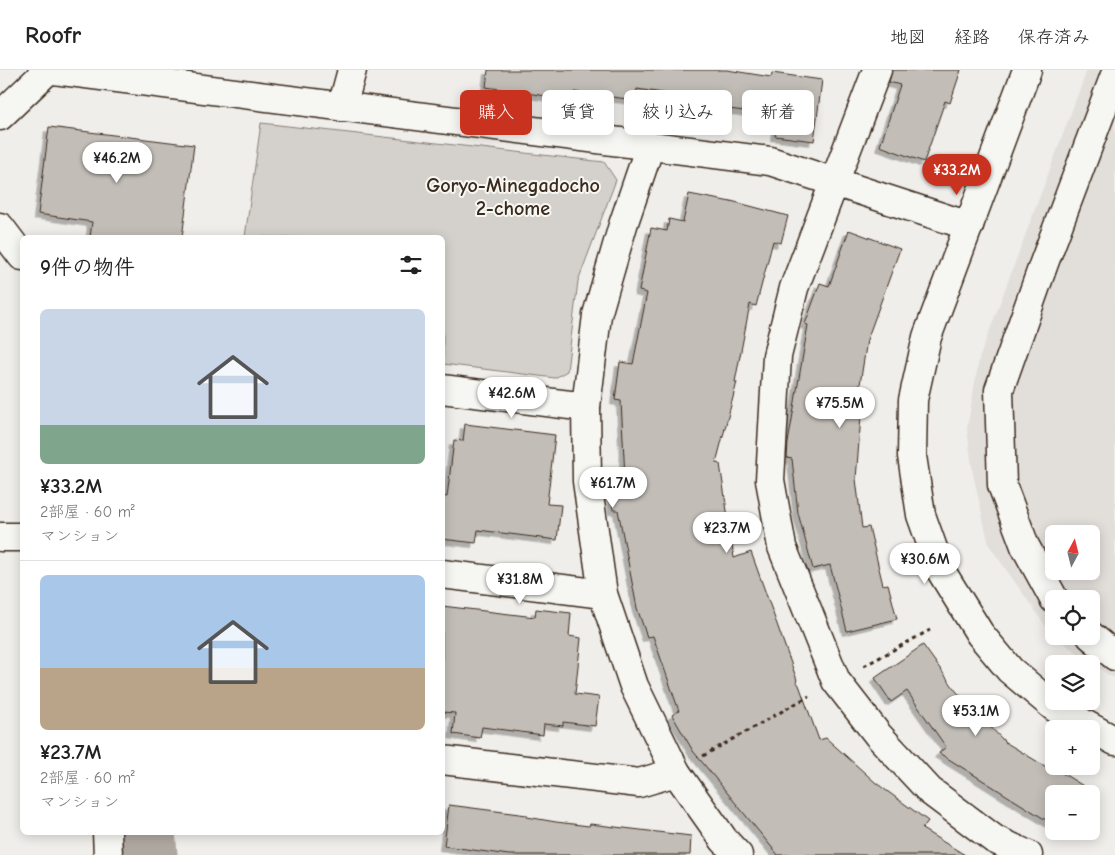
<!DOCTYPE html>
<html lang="ja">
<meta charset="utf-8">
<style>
body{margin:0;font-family:"Comic Neue","Klee One",sans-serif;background:#f6f6f6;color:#222;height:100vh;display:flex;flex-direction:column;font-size:19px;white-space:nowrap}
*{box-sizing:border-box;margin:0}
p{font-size:16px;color:#767676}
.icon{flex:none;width:28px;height:28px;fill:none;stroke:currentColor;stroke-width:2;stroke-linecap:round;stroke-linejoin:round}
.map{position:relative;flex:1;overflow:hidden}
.details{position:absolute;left:20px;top:165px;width:425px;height:600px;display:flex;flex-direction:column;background:#fff;border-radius:8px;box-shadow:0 2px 12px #0003}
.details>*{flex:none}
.guide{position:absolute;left:460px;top:20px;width:475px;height:45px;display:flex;gap:10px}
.needle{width:32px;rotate:7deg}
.controls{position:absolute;left:1045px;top:455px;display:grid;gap:10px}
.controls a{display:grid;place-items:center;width:55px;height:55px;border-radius:8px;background:#fff;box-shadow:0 2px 12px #0003;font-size:25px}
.price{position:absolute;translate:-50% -42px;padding:0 11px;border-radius:18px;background:#fff;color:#222;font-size:16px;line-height:32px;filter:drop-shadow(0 1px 2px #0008)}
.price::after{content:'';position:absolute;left:50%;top:30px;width:15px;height:11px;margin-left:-8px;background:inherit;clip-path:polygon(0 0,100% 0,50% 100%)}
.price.selected{background:#c8321e;color:#fff}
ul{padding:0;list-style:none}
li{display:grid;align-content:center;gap:10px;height:265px;padding:0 20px}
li+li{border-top:1px solid #e0e0e0}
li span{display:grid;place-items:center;height:155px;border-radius:8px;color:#555}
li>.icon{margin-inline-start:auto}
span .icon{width:90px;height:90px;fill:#fffc;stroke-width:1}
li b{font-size:21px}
h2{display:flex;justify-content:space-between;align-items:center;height:60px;padding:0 20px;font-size:21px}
.pill{padding:0 18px;border-radius:8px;background:#fff;box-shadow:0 2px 12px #0003;font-size:18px;line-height:45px}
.pill.selected{background:#c8321e;color:#fff}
header{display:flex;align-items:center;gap:30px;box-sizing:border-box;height:70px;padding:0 25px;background:#fff;border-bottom:1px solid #e0e0e0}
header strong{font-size:24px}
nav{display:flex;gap:28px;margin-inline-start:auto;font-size:18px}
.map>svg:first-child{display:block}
.built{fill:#e2dfdb;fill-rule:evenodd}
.green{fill:#d4d1cc;stroke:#887e75}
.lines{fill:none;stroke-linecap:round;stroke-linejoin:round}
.river{stroke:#afa8a1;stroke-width:65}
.building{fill:#c2bdb7;stroke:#3b2a1e;filter:url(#shadow)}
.minor-casing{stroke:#3b2a1e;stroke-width:31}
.path{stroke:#3b2a1e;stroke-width:3;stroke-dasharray:4 4;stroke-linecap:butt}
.minor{stroke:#f6f6f2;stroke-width:28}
.labels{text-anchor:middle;stroke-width:4;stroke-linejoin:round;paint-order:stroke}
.neighbourhood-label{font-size:20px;font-weight:bold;fill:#3b2a1e;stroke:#f6f6f2}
</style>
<header>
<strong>Roofr</strong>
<nav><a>地図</a><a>経路</a><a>保存済み</a></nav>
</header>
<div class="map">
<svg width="1115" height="785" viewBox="0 0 1115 785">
<defs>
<filter id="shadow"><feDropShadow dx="-4.5" dy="4.5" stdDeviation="0" flood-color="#0004"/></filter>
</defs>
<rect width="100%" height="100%" fill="#efeeea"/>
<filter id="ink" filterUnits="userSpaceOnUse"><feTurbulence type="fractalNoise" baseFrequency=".02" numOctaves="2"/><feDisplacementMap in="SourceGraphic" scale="10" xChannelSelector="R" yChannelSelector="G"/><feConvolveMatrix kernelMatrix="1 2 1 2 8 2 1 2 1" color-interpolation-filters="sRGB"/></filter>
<g filter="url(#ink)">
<path class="built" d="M 1087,0 L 1115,0 L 1115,608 L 1110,606 L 1052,565 L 989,475 L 973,404 L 967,359 L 979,289 ZM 1054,464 L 1091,464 L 1091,501 L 1054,501 ZM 1054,529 L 1091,529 L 1091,566 L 1054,566 Z"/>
<path class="green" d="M 261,53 L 604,92 L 616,110 L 578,211 L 567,301 L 555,308 L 443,294 L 442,168 L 245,167 Z"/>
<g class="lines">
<path class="river" d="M 143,762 L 145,785"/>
</g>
<g class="building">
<path d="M 488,0 L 727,0 L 771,7 L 772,3 L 822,10 L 814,71 L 775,66 L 777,50 L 766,48 L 766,44 L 707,36 L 708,30 L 637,19 L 635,30 L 574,22 L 573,30 L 486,17 Z"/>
<path d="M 892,0 L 961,0 L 950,33 L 945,31 L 924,92 L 880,76 L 900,15 L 889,12 Z"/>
<path d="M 49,57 L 194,75 L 182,168 L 90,168 L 92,152 L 38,144 Z"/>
<path d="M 689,124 L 731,132 L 731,131 L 788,146 L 781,173 L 773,171 L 756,236 L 750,234 L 735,312 L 737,312 L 716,393 L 720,394 L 734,488 L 751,482 L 797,610 L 796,611 L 799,615 L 819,670 L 826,668 L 876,713 L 928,751 L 922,759 L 965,785 L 778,785 L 693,681 L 672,645 L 679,641 L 653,566 L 647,567 L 637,538 L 618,440 L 613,440 L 610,408 L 625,407 L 621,331 L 615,330 L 620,292 L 633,294 L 647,223 L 639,221 L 651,158 L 667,161 L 669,149 L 683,152 Z"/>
<path d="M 849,160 L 900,179 L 867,270 L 855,346 L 861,346 L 856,409 L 862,458 L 869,457 L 883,515 L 888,514 L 897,549 L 847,561 L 830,495 L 813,499 L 798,443 L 792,389 L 787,388 L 788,373 L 808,255 L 805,254 L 820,213 L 829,216 Z"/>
<path d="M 465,354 L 555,365 L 547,434 L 561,435 L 557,470 L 478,460 L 476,473 L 442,469 L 442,426 L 447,427 L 454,370 L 463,371 Z"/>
<path d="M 442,536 L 535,547 L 536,539 L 571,543 L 569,566 L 581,568 L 575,624 L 599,627 L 595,656 L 563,652 L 563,656 L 544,654 L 543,665 L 482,657 L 480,668 L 453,664 L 455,643 L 442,642 Z"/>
<path d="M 923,575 L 956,621 L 1005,672 L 1053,701 L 1054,698 L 1093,722 L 1091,725 L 1054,724 L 1054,755 L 939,683 L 946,677 L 907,621 L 891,632 L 875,608 Z"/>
<path d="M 449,735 L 527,745 L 527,747 L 556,752 L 589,756 L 590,754 L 691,766 L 690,785 L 509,785 L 444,776 Z"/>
</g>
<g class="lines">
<g class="minor-casing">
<g id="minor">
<path d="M 54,0 L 770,91 L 969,156"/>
<path d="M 877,0 L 794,218 L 777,286 L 770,410 L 782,477 L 836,611 L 878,665 L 930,721 L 994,769 L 1028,785"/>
<path d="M 1027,0 L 927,267 L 913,330 L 912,386 L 921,445 L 941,501 L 980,564 L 1010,600 L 1054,637 L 1115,671"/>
<path d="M 342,37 L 352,0"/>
<path d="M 0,46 L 48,0"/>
<path d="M 650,76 L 623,155 L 597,245 L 586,337 L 587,411 L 603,524 L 634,616 L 676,702 L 724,770 L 738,785"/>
<path d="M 0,157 L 22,186"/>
<path d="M 442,319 L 586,337"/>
<path d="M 0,467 L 22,467"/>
<path d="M 442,504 L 603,524"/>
<path d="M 1054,529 L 1025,476 L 1002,415 L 999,320 L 1044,193 L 1115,5"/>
<path d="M 1091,566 L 1115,586"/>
<path d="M 442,690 L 639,713 L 676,702"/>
<path d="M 107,762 L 108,785"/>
</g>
</g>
<g class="path">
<path d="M 864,596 L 930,560"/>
<path d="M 703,686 L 809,626"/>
</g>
<use href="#minor" class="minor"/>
</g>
</g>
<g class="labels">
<g class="neighbourhood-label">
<text x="513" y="122">Goryo-Minegadocho<tspan x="513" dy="23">2-chome</tspan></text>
</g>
</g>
</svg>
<div class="controls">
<a><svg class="needle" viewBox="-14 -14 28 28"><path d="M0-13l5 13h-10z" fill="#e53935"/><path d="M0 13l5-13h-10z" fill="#767676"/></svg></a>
<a><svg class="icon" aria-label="locate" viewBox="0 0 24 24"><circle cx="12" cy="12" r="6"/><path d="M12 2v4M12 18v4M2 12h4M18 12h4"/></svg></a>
<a><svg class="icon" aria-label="layers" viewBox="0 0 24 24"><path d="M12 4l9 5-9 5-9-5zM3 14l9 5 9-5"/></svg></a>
<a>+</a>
<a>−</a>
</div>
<b class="price" style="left:117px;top:114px">¥46.2M</b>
<b class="price selected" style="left:957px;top:126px">¥33.2M</b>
<b class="price" style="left:512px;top:349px">¥42.6M</b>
<b class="price" style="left:840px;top:359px">¥75.5M</b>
<b class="price" style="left:613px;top:439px">¥61.7M</b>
<b class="price" style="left:727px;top:484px">¥23.7M</b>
<b class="price" style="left:925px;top:515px">¥30.6M</b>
<b class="price" style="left:520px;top:535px">¥31.8M</b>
<b class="price" style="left:976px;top:667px">¥53.1M</b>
<div class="guide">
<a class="pill selected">購入</a>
<a class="pill">賃貸</a>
<a class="pill">絞り込み</a>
<a class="pill">新着</a>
</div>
<section class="details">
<h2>9件の物件<svg class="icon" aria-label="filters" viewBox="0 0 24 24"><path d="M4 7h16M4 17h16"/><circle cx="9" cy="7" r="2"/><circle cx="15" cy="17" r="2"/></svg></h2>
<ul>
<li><span style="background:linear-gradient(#c9d6e8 75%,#7fa58c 0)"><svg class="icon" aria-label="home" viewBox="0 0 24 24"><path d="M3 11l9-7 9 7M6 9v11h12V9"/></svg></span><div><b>¥33.2M</b><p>2部屋 · 60 m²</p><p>マンション</p></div></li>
<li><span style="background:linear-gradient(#a9c7e8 60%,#b9a48a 0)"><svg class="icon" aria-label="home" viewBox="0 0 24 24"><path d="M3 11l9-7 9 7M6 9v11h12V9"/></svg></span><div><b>¥23.7M</b><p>2部屋 · 60 m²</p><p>マンション</p></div></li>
</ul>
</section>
</div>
